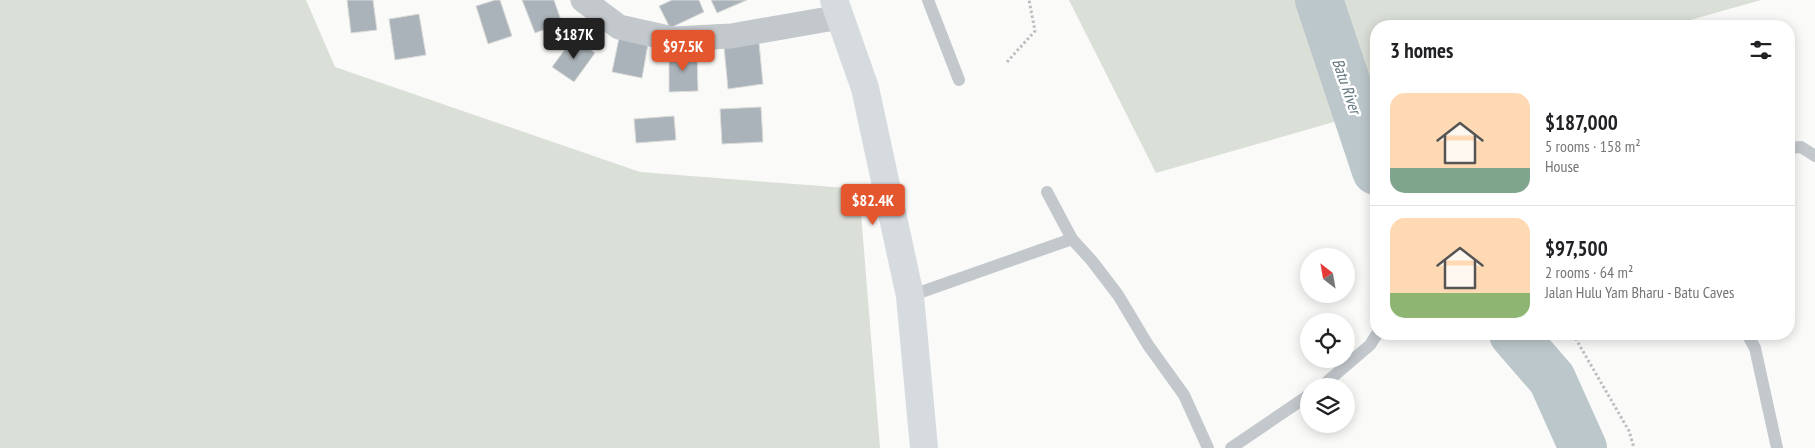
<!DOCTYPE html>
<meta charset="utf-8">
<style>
body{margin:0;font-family:"PT Sans Narrow",sans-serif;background:#f2f2f2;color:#202124;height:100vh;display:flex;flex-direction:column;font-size:19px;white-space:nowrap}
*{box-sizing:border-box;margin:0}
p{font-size:16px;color:#757577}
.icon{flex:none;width:28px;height:28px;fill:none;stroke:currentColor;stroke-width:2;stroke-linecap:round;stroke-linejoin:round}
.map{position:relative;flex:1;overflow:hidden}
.panel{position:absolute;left:1370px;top:20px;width:425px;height:320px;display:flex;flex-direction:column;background:#fff;border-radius:20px;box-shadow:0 2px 12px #0003}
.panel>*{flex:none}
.needle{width:32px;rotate:329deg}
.tools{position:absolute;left:1300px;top:248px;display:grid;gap:10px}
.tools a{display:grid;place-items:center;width:55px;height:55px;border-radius:50%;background:#fff;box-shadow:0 2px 12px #0003;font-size:25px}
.price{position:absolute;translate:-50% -42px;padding:0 11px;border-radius:5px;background:#e4572e;color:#fff;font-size:16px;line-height:32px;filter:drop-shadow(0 1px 2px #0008)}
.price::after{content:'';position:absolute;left:50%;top:30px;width:15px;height:11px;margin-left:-8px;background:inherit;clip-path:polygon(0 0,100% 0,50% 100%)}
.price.selected{background:#222;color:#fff}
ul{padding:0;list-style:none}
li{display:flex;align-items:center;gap:15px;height:125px;padding:0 20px}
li+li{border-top:1px solid #e0e0e0}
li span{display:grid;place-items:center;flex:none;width:140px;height:100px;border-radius:15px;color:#555}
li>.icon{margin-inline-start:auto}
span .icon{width:60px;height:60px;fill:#fffc;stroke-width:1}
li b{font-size:21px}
h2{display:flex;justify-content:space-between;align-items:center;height:60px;padding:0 20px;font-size:21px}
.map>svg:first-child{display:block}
.green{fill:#dadfd7}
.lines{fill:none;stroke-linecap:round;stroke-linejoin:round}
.river{stroke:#bbc7cb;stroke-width:48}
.building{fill:#aab3b9;stroke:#dcdcda}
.path{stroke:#bbbfc2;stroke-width:3;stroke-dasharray:2.5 2.5;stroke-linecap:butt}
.service{stroke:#c3c8cc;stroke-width:12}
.minor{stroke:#c3c8cc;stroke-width:25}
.secondary{stroke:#d6dbdf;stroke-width:28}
.labels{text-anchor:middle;stroke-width:5;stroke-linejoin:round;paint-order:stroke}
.water-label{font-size:16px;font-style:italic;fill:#60757c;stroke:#fff}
</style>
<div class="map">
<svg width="1815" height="448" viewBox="0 0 1815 448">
<rect width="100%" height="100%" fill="#fafaf8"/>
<g class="green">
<path d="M 0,0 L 306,0 L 335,67 L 640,172 L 859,189 L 880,448 L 0,448 Z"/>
<path d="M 1069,0 L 1761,0 L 1669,26 L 1376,26 L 1376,110 L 1156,173 Z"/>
</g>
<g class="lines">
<g class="river">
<path d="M 1319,0 L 1376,171"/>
<path d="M 1513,334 L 1552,379 L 1583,448"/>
</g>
</g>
<g class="building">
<path d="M 347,0 L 373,0 L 377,30 L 351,33 Z"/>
<path d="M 495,0 L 500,0 L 512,36 L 488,44 L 476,6 Z"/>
<path d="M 522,0 L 554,0 L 562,23 L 535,33 Z"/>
<path d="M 672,0 L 699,0 L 704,12 L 670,28 L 659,6 Z"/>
<path d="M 711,0 L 747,0 L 717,13 Z"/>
<path d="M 419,14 L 426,55 L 395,60 L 389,19 Z"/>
<path d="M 574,37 L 595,53 L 574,82 L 552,67 Z"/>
<path d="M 619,38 L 648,44 L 642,78 L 612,72 Z"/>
<path d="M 759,43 L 763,84 L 728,89 L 724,47 Z"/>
<path d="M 697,51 L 698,91 L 669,92 L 669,52 Z"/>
<path d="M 761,107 L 763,142 L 722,144 L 720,109 Z"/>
<path d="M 674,116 L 676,140 L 636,143 L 634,119 Z"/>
</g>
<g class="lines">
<g class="path">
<path d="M 1007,62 L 1035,31 L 1029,0"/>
<path d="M 1573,334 L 1629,431 L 1634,448"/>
</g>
<g class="service">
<path d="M 928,0 L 959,80"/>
<path d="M 1789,148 L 1801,147 L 1815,156"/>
<path d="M 1047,192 L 1072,239 L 1092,261 L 1118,295 L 1148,345 L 1184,395 L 1208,448"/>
<path d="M 910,296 L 1072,239"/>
<path d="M 1747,334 L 1755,348 L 1777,448"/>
<path d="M 1322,386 L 1370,345 L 1377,334"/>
<path d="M 1231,448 L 1309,395"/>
</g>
<path class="minor" d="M 583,0 L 619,27 L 673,39 L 731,36 L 840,17"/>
<path class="secondary" d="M 834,0 L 865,88 L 910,296 L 924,448"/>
</g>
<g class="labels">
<g class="water-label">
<text transform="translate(1347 86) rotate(71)" y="6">Batu River</text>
</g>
</g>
</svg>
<div class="tools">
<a><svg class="needle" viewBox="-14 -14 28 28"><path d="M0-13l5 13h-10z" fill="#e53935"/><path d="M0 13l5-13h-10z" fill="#757577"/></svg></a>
<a><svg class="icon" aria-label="locate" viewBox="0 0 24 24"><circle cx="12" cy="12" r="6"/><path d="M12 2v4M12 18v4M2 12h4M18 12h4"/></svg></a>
<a><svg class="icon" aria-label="layers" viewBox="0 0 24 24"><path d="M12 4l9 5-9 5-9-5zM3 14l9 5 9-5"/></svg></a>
</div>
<b class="price selected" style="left:574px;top:60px">$187K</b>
<b class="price" style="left:683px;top:72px">$97.5K</b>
<b class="price" style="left:873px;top:226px">$82.4K</b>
<section class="panel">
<h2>3 homes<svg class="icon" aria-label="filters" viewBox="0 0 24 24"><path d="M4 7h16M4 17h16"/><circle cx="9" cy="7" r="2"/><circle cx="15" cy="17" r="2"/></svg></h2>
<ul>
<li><span style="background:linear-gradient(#ffd9b3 75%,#7fa58c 0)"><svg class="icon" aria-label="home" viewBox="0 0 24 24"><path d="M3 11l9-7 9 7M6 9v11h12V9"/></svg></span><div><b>$187,000</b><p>5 rooms · 158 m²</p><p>House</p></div></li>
<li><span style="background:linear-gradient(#ffd9b3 75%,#8fb573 0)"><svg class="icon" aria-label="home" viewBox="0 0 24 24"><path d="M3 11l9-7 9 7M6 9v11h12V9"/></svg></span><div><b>$97,500</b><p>2 rooms · 64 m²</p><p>Jalan Hulu Yam Bharu - Batu Caves</p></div></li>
</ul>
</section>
</div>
